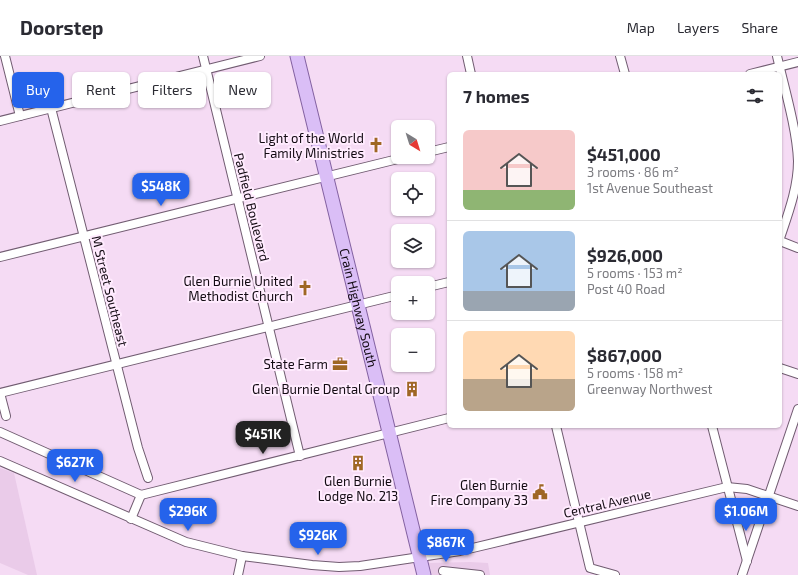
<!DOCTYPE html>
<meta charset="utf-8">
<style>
body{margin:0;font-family:"Exo 2",sans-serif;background:#f2f2f3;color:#2b2b33;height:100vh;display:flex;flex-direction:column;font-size:15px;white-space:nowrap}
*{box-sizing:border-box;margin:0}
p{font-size:13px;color:#7c7c81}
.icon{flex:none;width:22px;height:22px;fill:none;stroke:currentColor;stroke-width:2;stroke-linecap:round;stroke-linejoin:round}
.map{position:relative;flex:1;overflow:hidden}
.panel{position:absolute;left:447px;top:16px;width:335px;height:356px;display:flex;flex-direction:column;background:#fff;border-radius:6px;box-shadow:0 1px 3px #0004}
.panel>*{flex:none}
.top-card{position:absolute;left:12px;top:16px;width:375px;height:36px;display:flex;gap:8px}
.needle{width:26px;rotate:142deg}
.fabs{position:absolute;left:391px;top:64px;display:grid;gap:8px}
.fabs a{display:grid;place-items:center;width:44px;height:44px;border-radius:6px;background:#fff;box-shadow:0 1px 3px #0004;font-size:20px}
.price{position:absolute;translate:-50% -34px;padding:0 9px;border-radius:8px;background:#2563eb;color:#fff;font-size:13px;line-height:26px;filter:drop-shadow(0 1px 2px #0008)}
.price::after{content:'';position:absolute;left:50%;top:24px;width:12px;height:9px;margin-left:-6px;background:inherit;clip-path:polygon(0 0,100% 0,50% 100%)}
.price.current{background:#222;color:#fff}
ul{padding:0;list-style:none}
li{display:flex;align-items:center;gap:12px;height:100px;padding:0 16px}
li+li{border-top:1px solid #e1e1e2}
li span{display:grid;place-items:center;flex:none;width:112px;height:80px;border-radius:6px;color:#555}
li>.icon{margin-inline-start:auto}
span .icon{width:48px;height:48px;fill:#fffc;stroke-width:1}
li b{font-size:17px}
h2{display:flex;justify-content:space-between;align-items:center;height:48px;padding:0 16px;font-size:17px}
.pill{padding:0 14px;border-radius:6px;background:#fff;box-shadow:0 1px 3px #0004;font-size:14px;line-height:36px}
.pill.current{background:#2563eb;color:#fff}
header{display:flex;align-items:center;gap:24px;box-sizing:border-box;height:56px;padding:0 20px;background:#fff;border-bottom:1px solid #e1e1e2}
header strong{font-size:19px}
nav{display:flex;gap:22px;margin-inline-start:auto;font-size:14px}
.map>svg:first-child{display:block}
.built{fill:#eacbe9}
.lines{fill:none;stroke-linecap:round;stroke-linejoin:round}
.minor-casing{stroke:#715c71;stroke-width:10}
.primary-casing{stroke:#8462a2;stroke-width:15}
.minor{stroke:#fff;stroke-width:8}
.primary{stroke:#dabef6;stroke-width:13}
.labels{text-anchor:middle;stroke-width:4;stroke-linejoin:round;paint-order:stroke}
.poi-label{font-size:13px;fill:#120a12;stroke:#ffebfe;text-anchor:end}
.street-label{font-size:13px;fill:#120a12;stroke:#ffebfe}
</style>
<header>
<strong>Doorstep</strong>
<nav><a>Map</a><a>Layers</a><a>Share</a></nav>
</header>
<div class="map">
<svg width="798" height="519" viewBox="0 0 798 519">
<rect width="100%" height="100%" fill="#f5dbf4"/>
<g class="built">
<path d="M 0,412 L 14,417 L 37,519 L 28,519 L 0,507 Z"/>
<path d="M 470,506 L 488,507 L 490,519 L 432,519 L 429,507 Z"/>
</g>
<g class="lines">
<g class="minor-casing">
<g id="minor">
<path d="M 5,0 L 20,60"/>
<path d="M 203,0 L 300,400"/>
<path d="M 467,0 L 471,18"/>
<path d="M 620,0 L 625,18"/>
<path d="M 777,0 C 784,30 797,74 798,105 C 798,132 788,158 780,182"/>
<path d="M 750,18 L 798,6"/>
<path d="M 51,52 L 138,392 L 148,422"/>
<path d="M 0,65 L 260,0"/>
<path d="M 428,96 L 449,91"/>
<path d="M 780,185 L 798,192"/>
<path d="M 0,201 L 406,101"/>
<path d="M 428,231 L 449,226"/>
<path d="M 780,312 L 798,318"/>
<path d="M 0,337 L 398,239"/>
<path d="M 0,337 L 6,360"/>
<path d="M 556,370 L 590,512 L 615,519"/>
<path d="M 712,370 L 747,505"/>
<path d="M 0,376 L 141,439"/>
<path d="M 0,405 L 186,486 L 242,500 L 312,509 L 339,511 L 360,510 L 460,495 L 727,431 L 747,433 L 798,450"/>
<path d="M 141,439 L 449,362"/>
<path d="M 131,463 L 141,439"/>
<path d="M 443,515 L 480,519"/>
<path d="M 238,519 L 242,500"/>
<path d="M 742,519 L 798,353"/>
</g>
</g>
<g class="primary-casing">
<g id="primary">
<path id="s1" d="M 297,0 L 424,519"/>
</g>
</g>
<use href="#minor" class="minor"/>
<use href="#primary" class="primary"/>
</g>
<defs>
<g id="church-bare" transform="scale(1.2)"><path d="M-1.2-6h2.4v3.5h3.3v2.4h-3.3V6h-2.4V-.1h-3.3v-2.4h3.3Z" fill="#9f6724" stroke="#ffebfe" stroke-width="2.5" paint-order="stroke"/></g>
<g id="office-bare" transform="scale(1.2)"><path d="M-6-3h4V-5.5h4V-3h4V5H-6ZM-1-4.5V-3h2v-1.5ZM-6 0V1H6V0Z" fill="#9f6724" stroke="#ffebfe" stroke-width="2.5" paint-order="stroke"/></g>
<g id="building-bare" transform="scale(1.2)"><path d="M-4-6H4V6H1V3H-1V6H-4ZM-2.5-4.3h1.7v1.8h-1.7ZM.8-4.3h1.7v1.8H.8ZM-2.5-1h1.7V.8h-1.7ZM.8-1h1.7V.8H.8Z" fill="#9f6724" stroke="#ffebfe" stroke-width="2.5" paint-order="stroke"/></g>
<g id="civic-bare" transform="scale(1.2)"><path d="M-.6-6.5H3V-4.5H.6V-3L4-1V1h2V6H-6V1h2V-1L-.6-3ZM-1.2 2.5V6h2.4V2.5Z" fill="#9f6724" stroke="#ffebfe" stroke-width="2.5" paint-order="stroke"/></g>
</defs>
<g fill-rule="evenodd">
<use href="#church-bare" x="376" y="89"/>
<use href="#church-bare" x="305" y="232"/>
<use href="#office-bare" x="340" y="308"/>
<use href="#building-bare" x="412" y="333"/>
<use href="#building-bare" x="358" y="407"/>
<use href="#civic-bare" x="540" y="436"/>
</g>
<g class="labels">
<g class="poi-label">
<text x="364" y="87">Light of the World<tspan x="364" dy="15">Family Ministries</tspan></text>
<text x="293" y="230">Glen Burnie United<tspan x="293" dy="15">Methodist Church</tspan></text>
<text x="328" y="313">State Farm</text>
<text x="400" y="338">Glen Burnie Dental Group</text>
<text x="358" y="430" text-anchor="middle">Glen Burnie<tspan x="358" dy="15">Lodge No. 213</tspan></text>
<text x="528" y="434">Glen Burnie<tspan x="528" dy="15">Fire Company 33</tspan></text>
</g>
<g class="street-label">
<text transform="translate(252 151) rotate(76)" y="5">Padfield Boulevard</text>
<text transform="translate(110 235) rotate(76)" y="5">M Street Southeast</text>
<text dy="5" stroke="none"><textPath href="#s1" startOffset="259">Crain Highway South</textPath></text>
<text transform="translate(607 447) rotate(-13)" y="5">Central Avenue</text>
</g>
</g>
</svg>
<div class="fabs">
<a><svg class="needle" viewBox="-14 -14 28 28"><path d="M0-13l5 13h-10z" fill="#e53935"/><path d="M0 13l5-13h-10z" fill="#7c7c81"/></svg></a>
<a><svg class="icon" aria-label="locate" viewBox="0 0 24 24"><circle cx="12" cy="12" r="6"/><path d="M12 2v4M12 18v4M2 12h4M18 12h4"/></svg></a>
<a><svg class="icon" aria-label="layers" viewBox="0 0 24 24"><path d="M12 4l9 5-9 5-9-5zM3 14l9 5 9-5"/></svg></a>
<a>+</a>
<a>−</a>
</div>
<b class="price" style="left:161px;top:151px">$548K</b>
<b class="price current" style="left:263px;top:399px">$451K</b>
<b class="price" style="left:75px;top:427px">$627K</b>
<b class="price" style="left:188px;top:476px">$296K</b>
<b class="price" style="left:746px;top:476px">$1.06M</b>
<b class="price" style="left:318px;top:500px">$926K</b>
<b class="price" style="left:446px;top:507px">$867K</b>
<div class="top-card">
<a class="pill current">Buy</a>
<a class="pill">Rent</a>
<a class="pill">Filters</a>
<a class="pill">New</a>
</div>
<section class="panel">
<h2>7 homes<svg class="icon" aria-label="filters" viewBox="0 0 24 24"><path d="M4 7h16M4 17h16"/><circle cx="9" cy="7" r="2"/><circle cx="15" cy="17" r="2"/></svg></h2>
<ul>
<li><span style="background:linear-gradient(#f6c9c9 75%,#8fb573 0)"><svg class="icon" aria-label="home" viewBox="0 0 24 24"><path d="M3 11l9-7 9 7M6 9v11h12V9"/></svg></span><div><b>$451,000</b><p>3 rooms · 86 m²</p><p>1st Avenue Southeast</p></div></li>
<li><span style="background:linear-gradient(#a9c7e8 75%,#9aa5b1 0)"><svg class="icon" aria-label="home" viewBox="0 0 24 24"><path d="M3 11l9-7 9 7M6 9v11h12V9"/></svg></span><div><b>$926,000</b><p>5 rooms · 153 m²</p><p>Post 40 Road</p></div></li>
<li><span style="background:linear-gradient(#ffd9b3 60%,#b9a48a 0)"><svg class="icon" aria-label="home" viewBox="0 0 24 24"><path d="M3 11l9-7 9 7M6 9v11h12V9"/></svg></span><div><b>$867,000</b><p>5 rooms · 158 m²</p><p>Greenway Northwest</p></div></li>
</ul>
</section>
</div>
